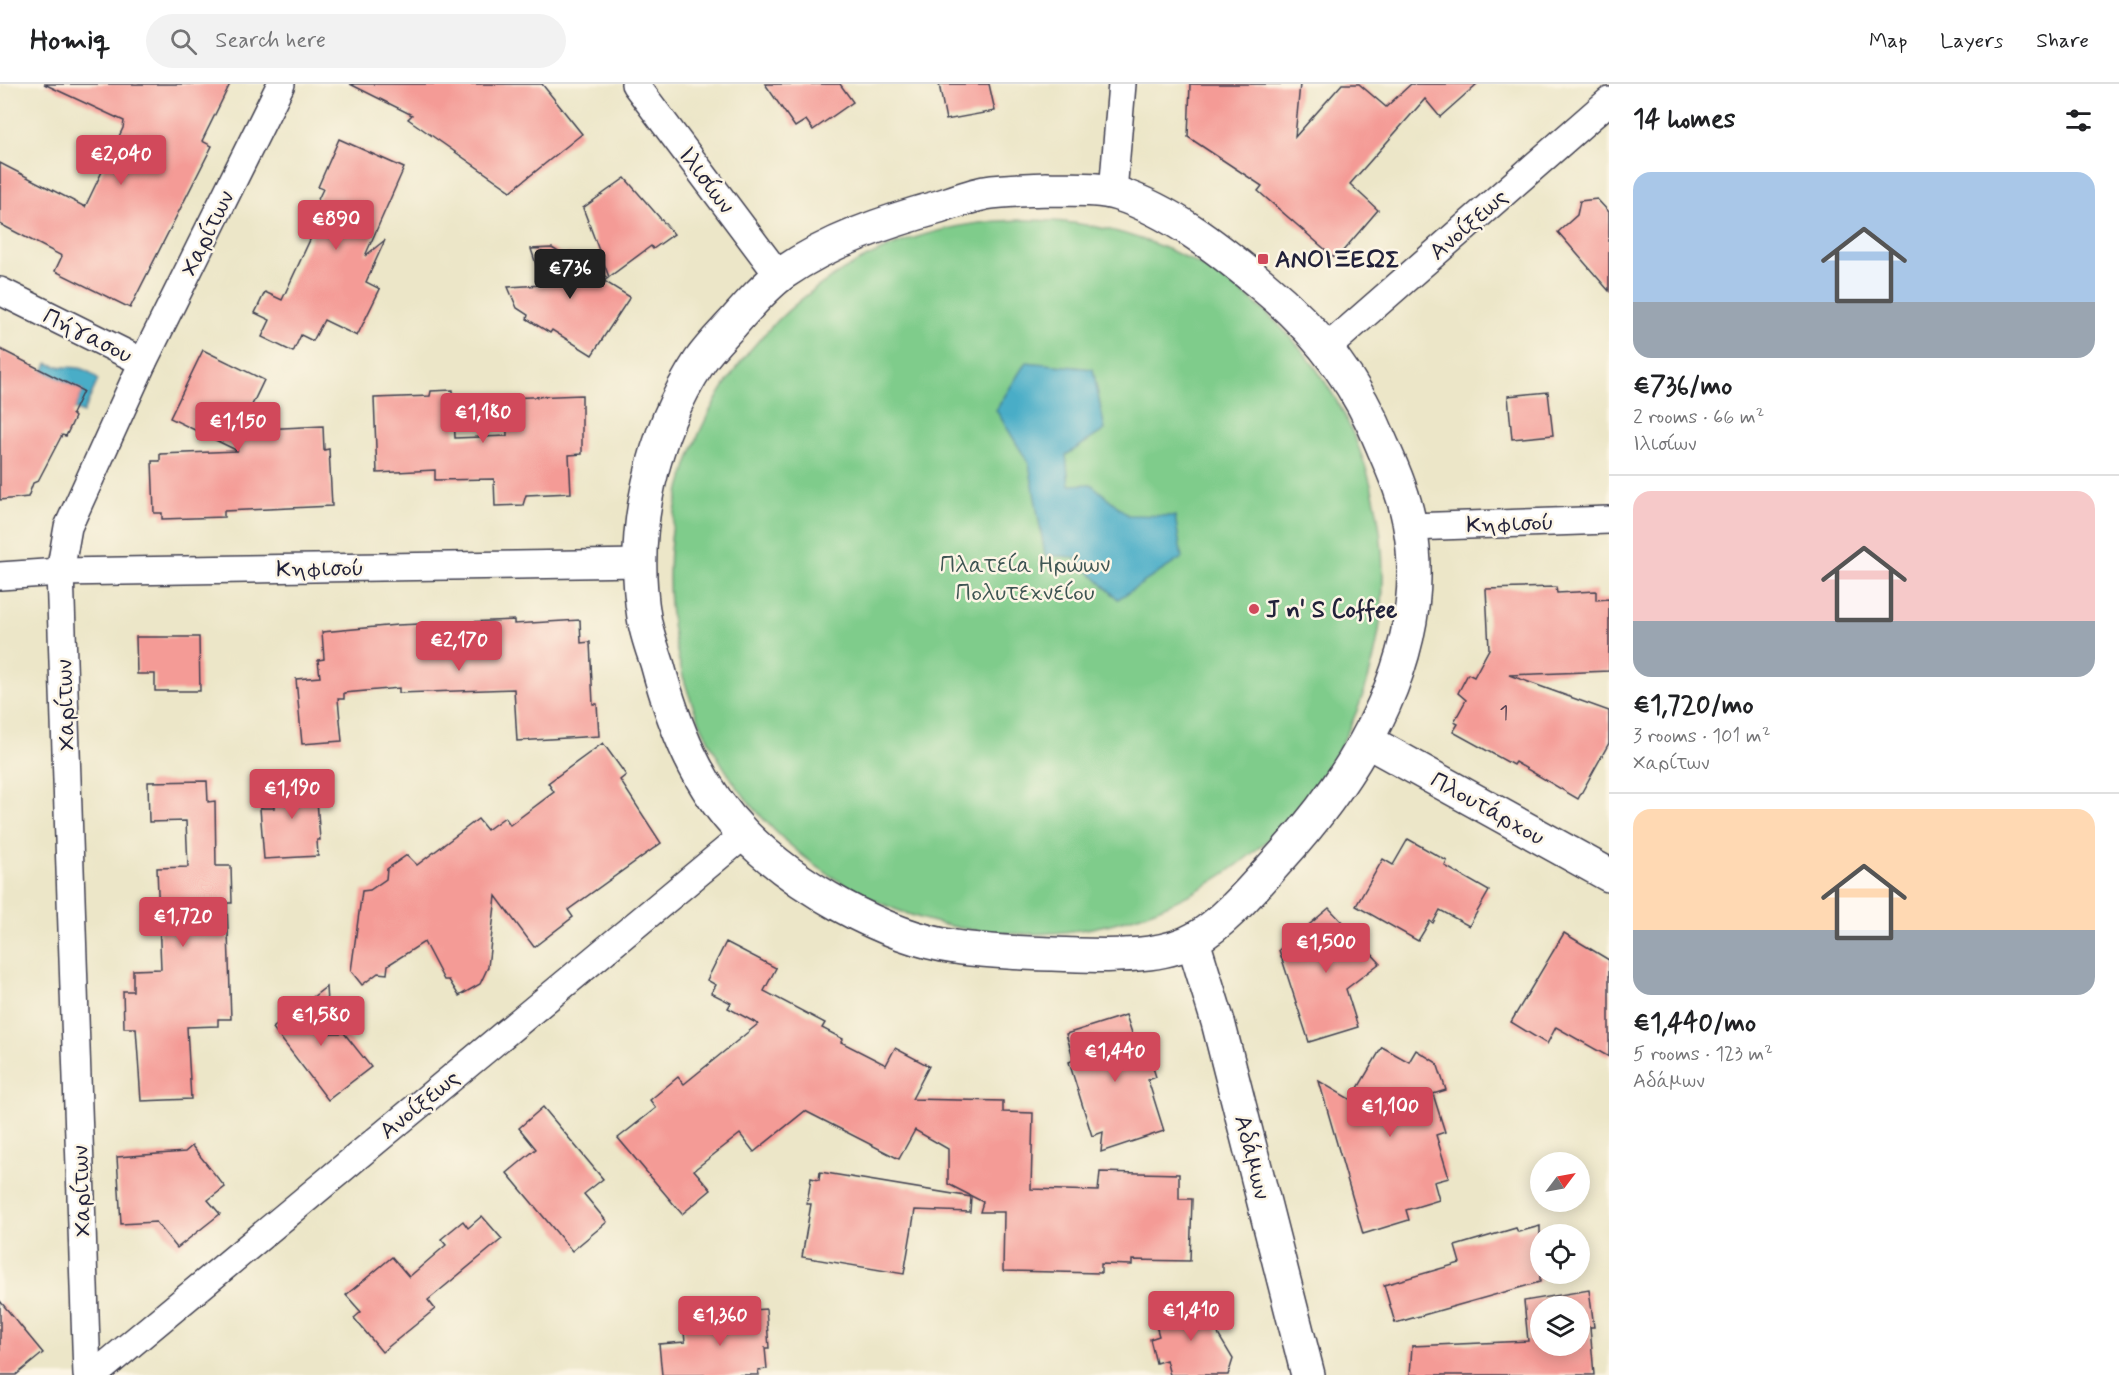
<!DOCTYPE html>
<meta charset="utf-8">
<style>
body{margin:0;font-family:Mynerve,sans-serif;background:#f2f2f2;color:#202124;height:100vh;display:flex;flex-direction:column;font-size:22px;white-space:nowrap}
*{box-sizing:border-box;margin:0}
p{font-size:20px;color:#757577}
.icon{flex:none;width:33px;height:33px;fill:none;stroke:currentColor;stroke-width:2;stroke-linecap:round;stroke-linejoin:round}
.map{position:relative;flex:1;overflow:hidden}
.side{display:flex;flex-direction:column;background:#fff;width:510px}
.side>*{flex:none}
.needle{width:39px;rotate:58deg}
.buttons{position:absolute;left:1530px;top:1068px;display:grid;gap:12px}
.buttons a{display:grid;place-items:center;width:60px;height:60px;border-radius:50%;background:#fff;box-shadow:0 3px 15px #0003;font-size:30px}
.price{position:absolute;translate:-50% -51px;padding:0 14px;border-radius:6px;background:#d1495b;color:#fff;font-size:20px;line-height:39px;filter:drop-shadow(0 2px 3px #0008)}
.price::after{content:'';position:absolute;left:50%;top:36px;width:18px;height:14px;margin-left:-9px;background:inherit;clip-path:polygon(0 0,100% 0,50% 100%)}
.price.on{background:#222;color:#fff}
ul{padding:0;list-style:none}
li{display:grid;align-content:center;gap:12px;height:318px;padding:0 24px}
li+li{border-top:2px solid #e0e0e0}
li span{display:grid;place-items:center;height:186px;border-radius:18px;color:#555}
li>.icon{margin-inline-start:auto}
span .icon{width:108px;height:108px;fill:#fffc;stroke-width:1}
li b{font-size:26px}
h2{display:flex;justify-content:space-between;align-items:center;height:72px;padding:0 24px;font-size:26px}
header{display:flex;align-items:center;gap:36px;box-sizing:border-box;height:84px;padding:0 30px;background:#fff;border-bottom:2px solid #e0e0e0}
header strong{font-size:28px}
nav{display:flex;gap:33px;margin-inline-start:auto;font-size:21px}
.search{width:420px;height:54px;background:#f2f2f2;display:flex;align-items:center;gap:15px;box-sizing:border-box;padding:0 21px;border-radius:33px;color:#757577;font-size:22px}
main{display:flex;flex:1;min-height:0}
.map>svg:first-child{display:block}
.green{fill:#7fcc8b;stroke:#507763;stroke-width:1.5}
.water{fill:#48adc7;stroke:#356881;stroke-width:1.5}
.building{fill:#f49b96;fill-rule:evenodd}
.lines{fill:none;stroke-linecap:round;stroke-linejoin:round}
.minor-casing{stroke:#403f50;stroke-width:30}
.tertiary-casing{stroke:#403f50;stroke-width:36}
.minor{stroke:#fff;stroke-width:27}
.tertiary{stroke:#fff;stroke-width:33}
.poi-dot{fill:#d1495b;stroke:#fcf5e5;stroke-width:2}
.labels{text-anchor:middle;stroke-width:5;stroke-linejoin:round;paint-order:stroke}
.number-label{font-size:21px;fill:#564052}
.street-label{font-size:24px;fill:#22223b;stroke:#fcf5e5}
.poi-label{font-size:24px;font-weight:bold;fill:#22223b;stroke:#fcf5e5;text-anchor:start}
.park-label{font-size:24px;fill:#3e5553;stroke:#fcf5e5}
</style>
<header>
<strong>Homiq</strong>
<div class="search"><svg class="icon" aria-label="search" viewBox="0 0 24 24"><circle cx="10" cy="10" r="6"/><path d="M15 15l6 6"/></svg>Search here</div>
<nav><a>Map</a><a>Layers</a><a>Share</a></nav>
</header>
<main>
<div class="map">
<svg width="1609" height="1291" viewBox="0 0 1609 1291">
<rect width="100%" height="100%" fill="#fcf5e5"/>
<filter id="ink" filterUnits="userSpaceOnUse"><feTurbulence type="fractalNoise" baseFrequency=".0167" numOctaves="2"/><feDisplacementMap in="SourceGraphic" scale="12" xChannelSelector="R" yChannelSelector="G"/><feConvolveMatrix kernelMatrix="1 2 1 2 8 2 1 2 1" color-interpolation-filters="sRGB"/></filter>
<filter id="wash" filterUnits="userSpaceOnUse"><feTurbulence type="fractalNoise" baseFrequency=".008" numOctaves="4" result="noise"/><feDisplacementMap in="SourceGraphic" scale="24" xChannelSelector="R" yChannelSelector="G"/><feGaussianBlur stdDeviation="1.35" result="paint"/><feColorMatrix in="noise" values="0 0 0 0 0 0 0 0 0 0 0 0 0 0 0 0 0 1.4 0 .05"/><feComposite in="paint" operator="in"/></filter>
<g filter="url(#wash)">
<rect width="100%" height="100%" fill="#ece6c8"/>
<circle class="green" cx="1026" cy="493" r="357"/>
<g class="water">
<path d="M 1026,278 L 1093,285 L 1105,346 L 1066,371 L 1069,401 L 1091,400 L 1128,431 L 1175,432 L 1182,474 L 1118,515 L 1073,473 L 1045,471 L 1029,380 L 996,326 Z"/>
<path d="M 48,279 C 68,289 80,275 98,296 L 83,329 L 74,325 L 83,307 L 43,287 Z"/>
</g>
<g id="blocks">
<g class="building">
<path d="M 44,0 L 230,0 L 202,57 L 212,62 L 130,224 L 55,187 L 62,172 L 0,140 L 0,79 L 85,123 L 123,44 L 124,37 Z"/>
<path d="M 350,0 L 542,0 L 582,50 L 511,107 L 408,35 L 412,31 Z"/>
<path d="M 765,0 L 840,0 L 853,18 L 813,46 L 806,36 L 795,43 Z"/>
<path d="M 939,0 L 989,0 L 995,27 L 946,36 Z"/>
<path d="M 1190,0 L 1300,0 L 1295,53 L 1342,0 L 1359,0 L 1386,23 L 1411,0 L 1477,0 L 1440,33 L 1425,15 L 1350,100 L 1378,126 L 1336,175 L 1258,107 L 1262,102 L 1188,53 Z"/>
<path d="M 339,55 L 404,84 L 365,172 L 385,156 L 366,198 L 380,205 L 357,252 L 324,236 L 313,257 L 301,251 L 293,268 L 262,253 L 270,236 L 255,229 L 265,208 L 282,216 L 322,130 L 313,126 L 323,105 L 318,103 Z"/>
<path d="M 625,94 L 674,150 L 653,165 L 651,162 L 609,193 L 583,124 Z"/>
<path d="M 1597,115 L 1609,128 L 1609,207 L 1558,148 L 1577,131 L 1580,117 Z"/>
<path d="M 552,164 L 566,173 L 568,169 L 608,194 L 604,197 L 630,213 L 592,271 L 552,246 L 550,249 L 527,235 L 528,231 L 517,224 L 508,203 L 543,201 L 531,165 Z"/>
<path d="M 0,265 L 83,307 L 72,330 L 75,333 L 66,352 L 62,351 L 38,397 L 33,399 L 28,413 L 0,416 Z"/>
<path d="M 203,266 L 264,296 L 240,346 L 323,342 L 324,366 L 329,365 L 332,422 L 224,427 L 224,433 L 162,435 L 162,429 L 154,429 L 152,377 L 160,377 L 160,370 L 238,367 L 170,334 Z"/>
<path d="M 453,306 L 455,354 L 507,352 L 506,314 L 582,311 L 582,370 L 569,371 L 571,409 L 526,411 L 523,421 L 495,422 L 494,395 L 435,396 L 435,386 L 377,389 L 374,314 L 430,312 L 431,307 Z"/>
<path d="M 1548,308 L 1553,351 L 1512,355 L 1508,312 Z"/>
<path d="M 1556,503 L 1557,509 L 1596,507 L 1596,516 L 1609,515 L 1609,587 L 1509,591 L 1609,627 L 1609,659 L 1578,715 L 1515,678 L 1513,681 L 1453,648 L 1458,640 L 1454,638 L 1466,616 L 1458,609 L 1468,590 L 1474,593 L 1489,565 L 1486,505 Z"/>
<path d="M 514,536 L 514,540 L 580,536 L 581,559 L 590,558 L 593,620 L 597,620 L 599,652 L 517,657 L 514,605 L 399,609 L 399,604 L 344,609 L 344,615 L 338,615 L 342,657 L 302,660 L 296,595 L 320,593 L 318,576 L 324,575 L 322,548 L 397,541 Z"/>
<path d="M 136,553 L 199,553 L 200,607 L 155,607 L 155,590 L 137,590 Z"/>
<path d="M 603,659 L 626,691 L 620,696 L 661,759 L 568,826 L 573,833 L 534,863 L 496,812 L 488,883 L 480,900 L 459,912 L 449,896 L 444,896 L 424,858 L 388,881 L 387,890 L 378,889 L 362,901 L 351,887 L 362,807 L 370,806 L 386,795 L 387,785 L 407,771 L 417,781 L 478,735 L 487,746 L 505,733 L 510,741 L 554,708 L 548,699 Z"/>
<path d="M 315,690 L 320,756 L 317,756 L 318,772 L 264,775 L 260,724 L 274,724 L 275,699 L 289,698 L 288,692 Z"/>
<path d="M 207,697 L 208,718 L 215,717 L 216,782 L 231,782 L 232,819 L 227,819 L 231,935 L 218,935 L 218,942 L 187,943 L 191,1015 L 141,1017 L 136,944 L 124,944 L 123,907 L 133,907 L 133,886 L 161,885 L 157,784 L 188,783 L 186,737 L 149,738 L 148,698 Z"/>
<path d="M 1408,755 L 1447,777 L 1445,782 L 1489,807 L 1469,842 L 1440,826 L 1433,839 L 1430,837 L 1418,857 L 1356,822 L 1383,775 L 1393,781 Z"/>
<path d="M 1329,824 L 1380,879 L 1346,905 L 1358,943 L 1309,958 L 1279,866 Z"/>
<path d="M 1564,849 L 1609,876 L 1609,973 L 1556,943 L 1547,960 L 1511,938 Z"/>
<path d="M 726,858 L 776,884 L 764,907 L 825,939 L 822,944 L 843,955 L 841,958 L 886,981 L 895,964 L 929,982 L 912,1015 L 1003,1017 L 1003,1028 L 1033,1029 L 1031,1105 L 1098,1107 L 1100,1088 L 1179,1090 L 1179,1115 L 1192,1115 L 1190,1177 L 1132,1176 L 1132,1181 L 1101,1180 L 1101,1189 L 1003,1187 L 1004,1128 L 980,1128 L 983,1118 L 948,1100 L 948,1065 L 915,1046 L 899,1075 L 805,1027 L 754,1068 L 740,1050 L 694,1086 L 711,1106 L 682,1130 L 618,1054 L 656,1024 L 650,1016 L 678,993 L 684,1000 L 758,940 L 728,924 L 731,919 L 711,909 L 716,901 L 707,896 Z"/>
<path d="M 326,903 L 329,949 L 344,949 L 371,983 L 328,1016 L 273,944 Z"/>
<path d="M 1126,931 L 1135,958 L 1144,955 L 1156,993 L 1148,996 L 1164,1047 L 1101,1068 L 1103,1048 L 1092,1052 L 1069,978 L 1074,976 L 1066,950 Z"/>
<path d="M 1382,963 L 1409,978 L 1416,966 L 1437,979 L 1446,1006 L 1433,1010 L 1445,1048 L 1436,1051 L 1449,1094 L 1434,1098 L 1439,1116 L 1406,1126 L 1409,1136 L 1363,1150 L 1319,997 L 1351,1016 Z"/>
<path d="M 543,1023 L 603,1095 L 584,1110 L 607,1138 L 572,1167 L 507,1089 L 536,1065 L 519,1044 Z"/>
<path d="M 192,1062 L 225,1103 L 208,1116 L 220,1130 L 177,1164 L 156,1138 L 121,1140 L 117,1073 L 185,1068 Z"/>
<path d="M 820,1088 L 971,1113 L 970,1128 L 915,1126 L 904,1190 L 802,1173 L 811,1120 L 807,1120 L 811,1094 L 819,1096 Z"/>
<path d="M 482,1132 L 502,1155 L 428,1216 L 435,1225 L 382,1268 L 354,1234 L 361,1228 L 346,1211 L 392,1173 L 409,1193 L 446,1161 L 441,1155 L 463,1137 L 468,1144 Z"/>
<path d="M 1540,1142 L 1540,1198 L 1395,1239 L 1384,1201 L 1460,1179 L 1455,1162 L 1516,1144 L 1518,1148 Z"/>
<path d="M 1589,1206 L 1594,1243 L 1590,1243 L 1594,1291 L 1410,1291 L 1412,1262 L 1528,1257 L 1524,1217 ZM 1540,1222 L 1580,1222 L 1580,1262 L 1540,1262 Z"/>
<path d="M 1208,1215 L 1219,1252 L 1233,1275 L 1228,1291 L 1170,1291 L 1166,1276 L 1156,1279 L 1150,1255 L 1159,1252 L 1153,1231 Z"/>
<path d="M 0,1217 L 43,1269 L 16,1291 L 0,1291 Z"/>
<path d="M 766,1225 L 769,1264 L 765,1264 L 767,1285 L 758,1286 L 759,1291 L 662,1291 L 659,1260 L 685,1258 L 683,1238 L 726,1235 L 725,1228 Z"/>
</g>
</g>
</g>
<g filter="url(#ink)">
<use href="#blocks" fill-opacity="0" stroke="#403f50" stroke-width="1.5"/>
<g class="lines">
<g class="minor-casing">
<g id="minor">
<path d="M 635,0 L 779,192"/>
<path d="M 1113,108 L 1122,0"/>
<path d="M 0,207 L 143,278"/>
<path d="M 1328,263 L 1609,17"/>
<path d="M 1410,443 L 1609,436"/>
<path d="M 0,492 L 60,488 L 640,479"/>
<path d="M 87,1291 L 60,488 L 68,443 L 143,278 L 281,0"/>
<path d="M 94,1291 L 744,751"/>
</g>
</g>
<g class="tertiary-casing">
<g id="tertiary">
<path d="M 1046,105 C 1069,106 1097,103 1118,110 C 1171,127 1219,165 1261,200 C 1316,245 1357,297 1383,363 C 1394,388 1406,416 1410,443 C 1432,565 1361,685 1283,771 C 1258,798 1227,837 1195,855 C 1183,862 1163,867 1149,869 C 1117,873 1084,871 1052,870 C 1020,869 987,868 955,863 C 884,853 794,801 744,750 C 697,703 674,642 657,579 C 652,564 646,548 644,533 C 630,447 652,349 700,277 C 709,264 721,252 732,240 C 747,223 764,203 783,189 C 829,157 885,138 939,123 C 954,118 970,112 985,109 C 1005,106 1026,106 1046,105 Z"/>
<path d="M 1367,657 L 1609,791"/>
<path d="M 1193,857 L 1218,938 L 1308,1291"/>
</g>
</g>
<use href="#minor" class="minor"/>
<use href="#tertiary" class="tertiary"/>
</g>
</g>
<g class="poi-dot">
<rect x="1257" y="169" width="12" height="12" rx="3"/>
<circle cx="1254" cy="525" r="6"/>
</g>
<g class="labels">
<g class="number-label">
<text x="1504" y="635">1</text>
</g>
<g class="street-label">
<text transform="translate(707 96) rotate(53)" y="8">Ιλισίων</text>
<text transform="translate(1468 140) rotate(-41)" y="8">Ανοίξεως</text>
<text transform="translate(207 149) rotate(-64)" y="8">Χαρίτων</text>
<text transform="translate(88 251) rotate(26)" y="8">Πήγασου</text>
<text transform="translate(1510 439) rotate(-2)" y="8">Κηφισού</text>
<text transform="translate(320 484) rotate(-1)" y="8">Κηφισού</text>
<text transform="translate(65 621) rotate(-92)" y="8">Χαρίτων</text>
<text transform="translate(1488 724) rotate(29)" y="8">Πλουτάρχου</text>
<text transform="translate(419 1020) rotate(-39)" y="8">Ανοίξεως</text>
<text transform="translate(1253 1073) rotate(76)" y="8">Αδάμων</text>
<text transform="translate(81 1107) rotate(-92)" y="8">Χαρίτων</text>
</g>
<g class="poi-label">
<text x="1275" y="183">ΑΝΟΙΞΕΩΣ</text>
<text x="1266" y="533">J n' S Coffee</text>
</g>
<g class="park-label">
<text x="1025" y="488">Πλατεία Ηρώων<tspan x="1025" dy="28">Πολυτεχνείου</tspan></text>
</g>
</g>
</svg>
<div class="buttons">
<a><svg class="needle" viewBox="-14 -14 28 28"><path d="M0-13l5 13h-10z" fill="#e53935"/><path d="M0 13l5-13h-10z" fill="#757577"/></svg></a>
<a><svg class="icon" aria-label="locate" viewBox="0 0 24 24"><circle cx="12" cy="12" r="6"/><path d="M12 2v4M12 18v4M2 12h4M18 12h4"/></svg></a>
<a><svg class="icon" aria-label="layers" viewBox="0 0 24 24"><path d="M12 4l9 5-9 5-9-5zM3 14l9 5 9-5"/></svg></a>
</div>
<b class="price" style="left:121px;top:102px">€2,040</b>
<b class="price" style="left:336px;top:167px">€890</b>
<b class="price on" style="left:570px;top:216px">€736</b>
<b class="price" style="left:483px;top:360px">€1,180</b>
<b class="price" style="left:238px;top:369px">€1,150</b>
<b class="price" style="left:459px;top:588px">€2,170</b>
<b class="price" style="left:292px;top:736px">€1,190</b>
<b class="price" style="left:183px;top:864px">€1,720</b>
<b class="price" style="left:1326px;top:890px">€1,500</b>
<b class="price" style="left:321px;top:963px">€1,580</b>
<b class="price" style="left:1115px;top:999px">€1,440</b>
<b class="price" style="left:1390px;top:1054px">€1,100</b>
<b class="price" style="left:1191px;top:1258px">€1,410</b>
<b class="price" style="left:720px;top:1263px">€1,360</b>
</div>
<section class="side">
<h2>14 homes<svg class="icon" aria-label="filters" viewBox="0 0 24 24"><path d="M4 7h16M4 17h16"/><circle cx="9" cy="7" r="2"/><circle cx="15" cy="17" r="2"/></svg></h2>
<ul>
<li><span style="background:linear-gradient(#a9c7e8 70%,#9aa5b1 0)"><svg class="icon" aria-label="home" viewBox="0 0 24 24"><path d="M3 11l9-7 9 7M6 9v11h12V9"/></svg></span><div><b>€736/mo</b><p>2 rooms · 66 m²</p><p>Ιλισίων</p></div></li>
<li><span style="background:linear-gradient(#f6c9c9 70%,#9aa5b1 0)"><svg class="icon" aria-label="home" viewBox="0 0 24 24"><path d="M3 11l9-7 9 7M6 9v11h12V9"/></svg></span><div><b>€1,720/mo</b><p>3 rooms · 101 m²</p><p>Χαρίτων</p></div></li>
<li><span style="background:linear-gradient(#ffd9b3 65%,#9aa5b1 0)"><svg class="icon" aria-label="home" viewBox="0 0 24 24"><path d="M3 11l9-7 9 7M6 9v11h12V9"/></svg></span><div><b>€1,440/mo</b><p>5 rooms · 123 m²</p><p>Αδάμων</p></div></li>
</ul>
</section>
</main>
